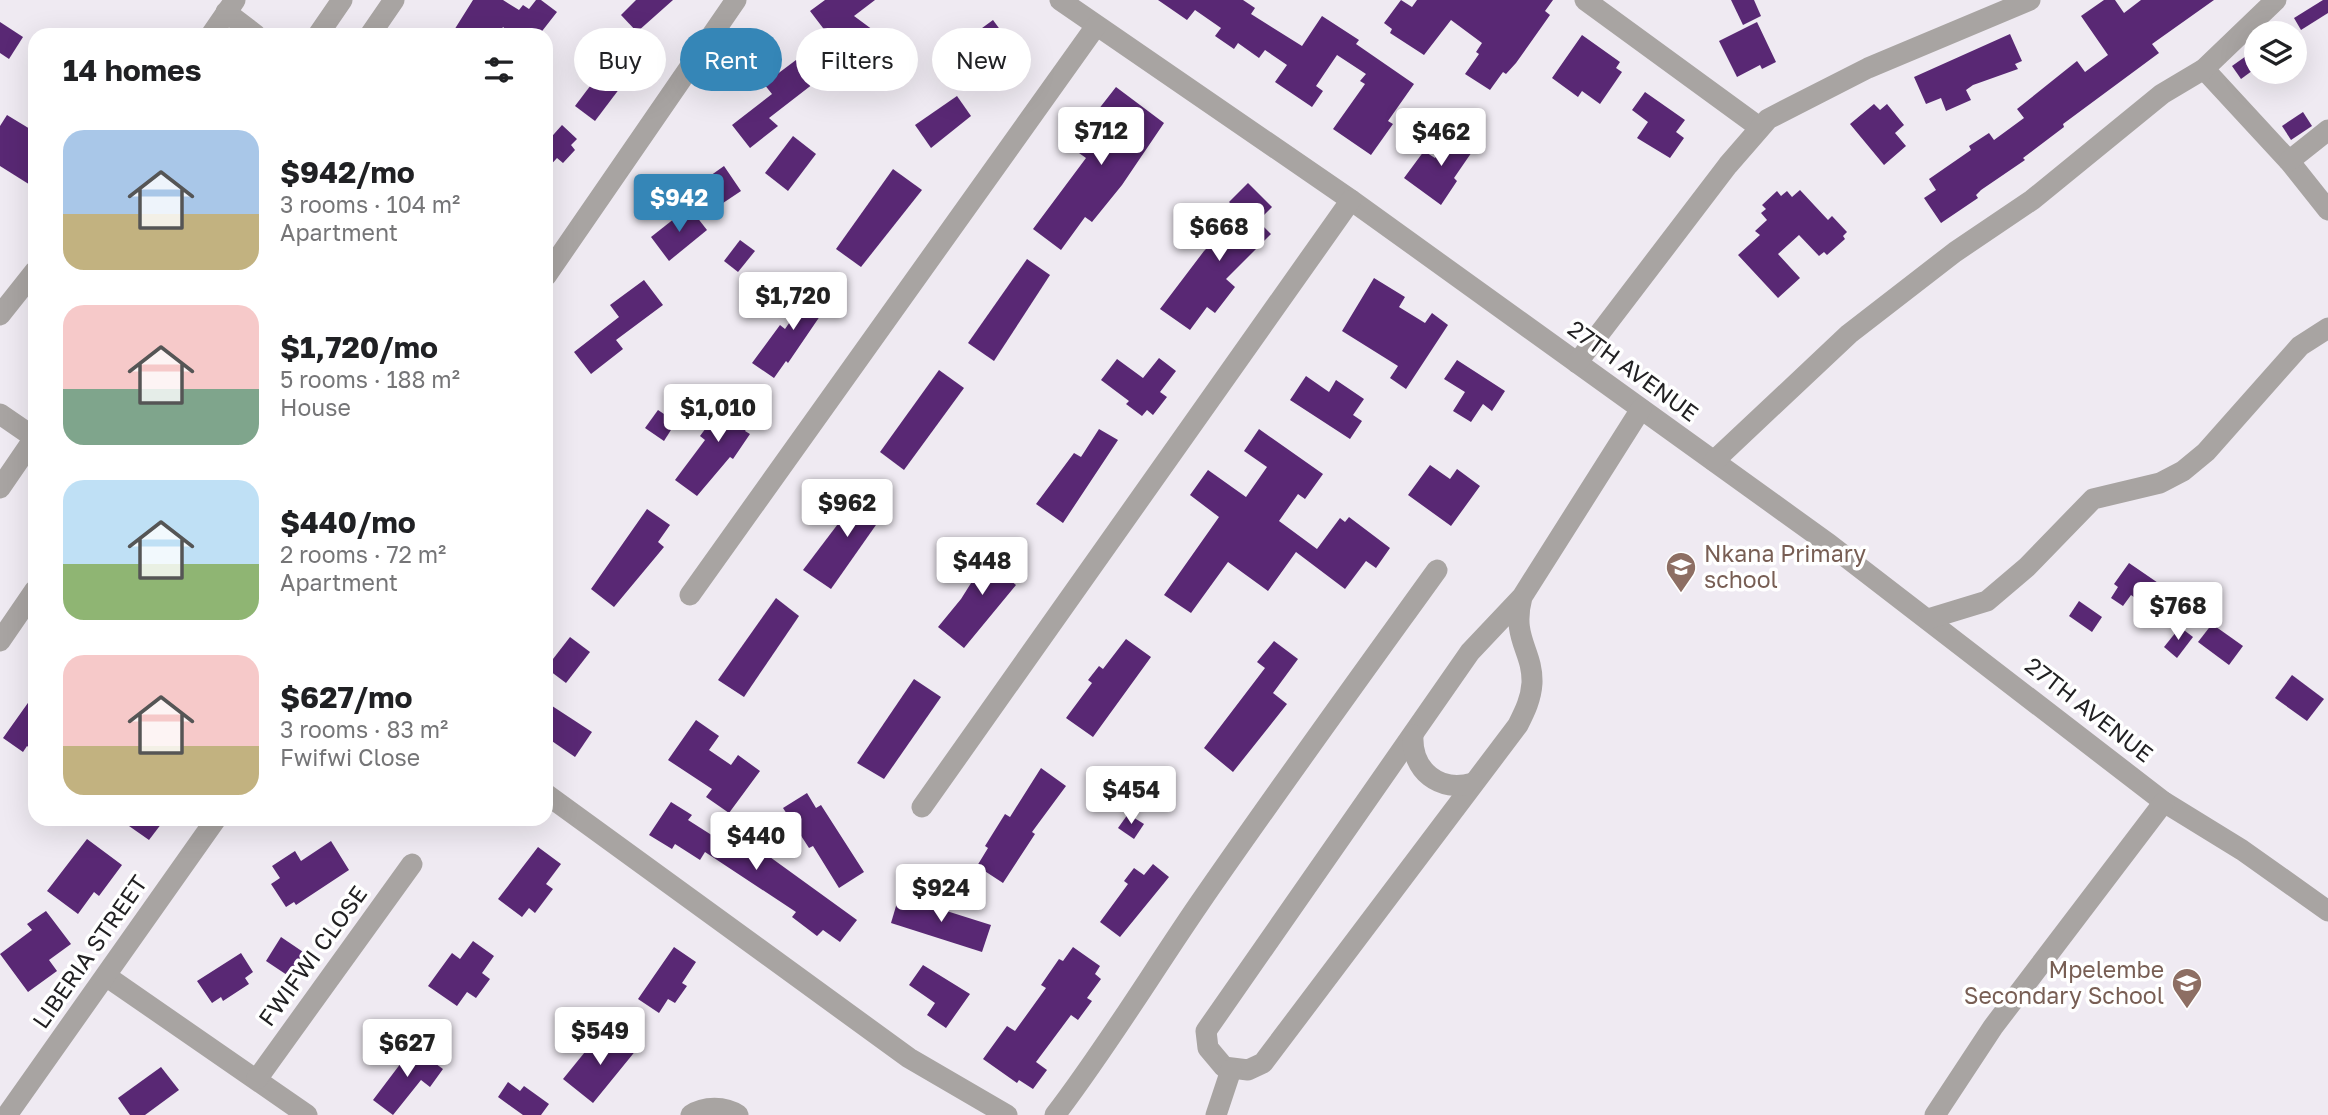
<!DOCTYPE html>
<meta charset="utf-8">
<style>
body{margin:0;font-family:"Golos Text",sans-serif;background:#f2f2f2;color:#202124;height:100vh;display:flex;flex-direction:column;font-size:26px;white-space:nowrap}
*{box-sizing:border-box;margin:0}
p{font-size:23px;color:#757577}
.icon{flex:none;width:38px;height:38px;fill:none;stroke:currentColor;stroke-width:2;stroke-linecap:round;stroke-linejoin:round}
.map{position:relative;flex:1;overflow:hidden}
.details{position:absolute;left:28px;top:28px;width:525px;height:798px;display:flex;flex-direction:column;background:#fff;border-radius:21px;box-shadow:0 7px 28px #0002}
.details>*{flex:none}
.hud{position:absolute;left:574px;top:28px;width:665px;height:63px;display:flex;gap:14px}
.controls{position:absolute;left:2244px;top:21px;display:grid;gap:14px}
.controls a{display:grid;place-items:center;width:63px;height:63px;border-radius:50%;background:#fff;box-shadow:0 7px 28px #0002;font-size:35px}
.price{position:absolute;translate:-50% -60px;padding:0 16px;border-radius:7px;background:#fff;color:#222;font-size:23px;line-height:46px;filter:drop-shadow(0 2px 4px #0008)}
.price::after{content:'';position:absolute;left:50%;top:42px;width:21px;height:16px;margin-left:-10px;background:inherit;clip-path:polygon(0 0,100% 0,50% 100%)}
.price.on{background:#3586b7;color:#fff}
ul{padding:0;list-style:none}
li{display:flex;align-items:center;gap:21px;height:175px;padding:0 35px}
li span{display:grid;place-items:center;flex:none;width:196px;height:140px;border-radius:21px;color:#555}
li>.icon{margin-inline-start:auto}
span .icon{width:84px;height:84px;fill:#fffc;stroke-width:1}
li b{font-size:30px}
h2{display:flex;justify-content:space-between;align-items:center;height:84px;padding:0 35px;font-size:30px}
.tag{padding:0 24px;border-radius:32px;background:#fff;box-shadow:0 7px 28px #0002;font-size:24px;line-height:63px}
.tag.on{background:#3586b7;color:#fff}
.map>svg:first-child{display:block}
.building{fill:#592874}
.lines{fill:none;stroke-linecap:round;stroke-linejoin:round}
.minor{stroke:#a8a4a2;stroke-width:21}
.labels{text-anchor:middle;stroke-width:7;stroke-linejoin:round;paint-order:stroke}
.street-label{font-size:23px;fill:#222123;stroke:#fff}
.education-label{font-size:23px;fill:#785e54;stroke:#fff;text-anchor:start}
</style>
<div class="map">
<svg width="2328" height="1115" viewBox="0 0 2328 1115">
<rect width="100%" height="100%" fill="#efeaf2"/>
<g class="building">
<path d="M 473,0 L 503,0 L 519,10 L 523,5 L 529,9 L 536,0 L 541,0 L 557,12 L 539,35 L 513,35 L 503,27 L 498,35 L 451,35 Z"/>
<path d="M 636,0 L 673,0 L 637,32 L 621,15 Z"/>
<path d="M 825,0 L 875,0 L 854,16 L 892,44 L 866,80 L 834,56 L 839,49 L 810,11 Z"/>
<path d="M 1158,0 L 1243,0 L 1255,8 L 1251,14 L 1302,46 L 1322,16 L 1359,40 L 1356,44 L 1414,84 L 1388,121 L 1393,124 L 1371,155 L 1333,129 L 1365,84 L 1360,81 L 1366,74 L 1337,55 L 1316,86 L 1323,91 L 1312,107 L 1275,82 L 1287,65 L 1265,50 L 1259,58 L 1238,43 L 1234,49 L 1215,36 L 1221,28 L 1195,10 L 1187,20 Z"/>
<path d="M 1401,0 L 1412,7 L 1417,0 L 1553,0 L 1545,11 L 1550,15 L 1516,63 L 1506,74 L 1503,72 L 1490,90 L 1465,74 L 1479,54 L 1476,52 L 1482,43 L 1451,20 L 1424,55 L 1390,33 L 1392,29 L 1384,23 Z"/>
<path d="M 1731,0 L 1754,0 L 1761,16 L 1743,25 Z"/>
<path d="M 2104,0 L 2115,0 L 2124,13 L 2141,0 L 2214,0 L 2152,44 L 2159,53 L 2063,124 L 2064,127 L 2023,158 L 2025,160 L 1981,190 L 1976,195 L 1978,198 L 1941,223 L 1924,198 L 1936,190 L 1929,179 L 1971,150 L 1969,146 L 1989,133 L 1994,140 L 2024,118 L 2017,109 L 2077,61 L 2085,72 L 2108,55 L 2081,16 Z"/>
<path d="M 2323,0 L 2328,0 L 2328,13 L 2301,30 L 2294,18 Z"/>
<path d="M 993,20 L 1015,50 L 978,77 L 962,55 L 984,39 L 978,31 Z"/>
<path d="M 0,22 L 23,37 L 9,59 L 0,53 Z"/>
<path d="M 1757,22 L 1776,62 L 1762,69 L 1760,65 L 1737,77 L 1719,41 Z"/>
<path d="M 2010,34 L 2022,61 L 2015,64 L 2018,69 L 1973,85 L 1966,90 L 1971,100 L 1946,111 L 1941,98 L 1926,104 L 1914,77 Z"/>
<path d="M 1582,35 L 1620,62 L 1616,68 L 1622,72 L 1600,104 L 1582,91 L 1578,97 L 1552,78 Z"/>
<path d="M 2256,49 L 2256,68 L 2241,79 L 2232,66 Z"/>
<path d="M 804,54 L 822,77 L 769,118 L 778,126 L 750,148 L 732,125 L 772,94 L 764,84 Z"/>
<path d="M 606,65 L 626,80 L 595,121 L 575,106 Z"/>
<path d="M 1116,87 L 1164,123 L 1122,185 L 1092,222 L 1085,217 L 1061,250 L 1033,229 L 1086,158 L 1079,153 L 1107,116 L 1098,110 Z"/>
<path d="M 1645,92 L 1685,120 L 1676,132 L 1684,138 L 1670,158 L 1637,138 L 1648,122 L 1632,110 Z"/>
<path d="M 957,96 L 971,116 L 931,148 L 915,125 Z"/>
<path d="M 1874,104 L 1880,110 L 1887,104 L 1904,125 L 1895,133 L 1906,146 L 1884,165 L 1850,124 Z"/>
<path d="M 2303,112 L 2312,126 L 2291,140 L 2282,126 Z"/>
<path d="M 7,115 L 35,132 L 35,188 L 0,166 L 0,126 Z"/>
<path d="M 562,125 L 577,139 L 571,145 L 575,150 L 563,163 L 557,158 L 546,170 L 546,143 Z"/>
<path d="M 1454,131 L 1476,146 L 1454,178 L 1457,181 L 1441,205 L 1404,178 L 1424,151 L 1435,158 Z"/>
<path d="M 793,136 L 816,154 L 788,191 L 765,173 Z"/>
<path d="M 724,166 L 741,191 L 723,203 L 718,196 L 705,206 L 693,188 Z"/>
<path d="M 893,169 L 922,190 L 861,267 L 836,249 Z"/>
<path d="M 1248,183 L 1272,207 L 1258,221 L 1271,234 L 1226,279 L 1235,287 L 1215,313 L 1207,307 L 1190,330 L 1160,309 L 1204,251 L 1222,233 L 1228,238 L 1247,219 L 1229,202 Z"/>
<path d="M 1800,190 L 1828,220 L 1832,216 L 1847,232 L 1843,236 L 1845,239 L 1827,255 L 1824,252 L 1819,256 L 1799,235 L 1778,254 L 1800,278 L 1778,298 L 1738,255 L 1760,235 L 1755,231 L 1767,220 L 1761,213 L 1766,209 L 1762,205 L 1777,191 L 1781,196 L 1787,191 L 1792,197 Z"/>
<path d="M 689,207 L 707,230 L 669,261 L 651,237 Z"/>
<path d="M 740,240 L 755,251 L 738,272 L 724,261 Z"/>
<path d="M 1027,259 L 1050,275 L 994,361 L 968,343 Z"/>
<path d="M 1374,278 L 1405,297 L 1399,307 L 1425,323 L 1432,313 L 1448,325 L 1406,389 L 1390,378 L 1398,366 L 1342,331 Z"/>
<path d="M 644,280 L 663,305 L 616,340 L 623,349 L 591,374 L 574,352 L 619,317 L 610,305 Z"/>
<path d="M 810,282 L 833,297 L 788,363 L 786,361 L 774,378 L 752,363 L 780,325 L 785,329 L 805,300 L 800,297 Z"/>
<path d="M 1159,358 L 1176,371 L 1160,392 L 1167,397 L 1153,415 L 1147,410 L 1142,416 L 1126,404 L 1129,401 L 1101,380 L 1117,359 L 1143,378 Z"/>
<path d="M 1457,360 L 1505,391 L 1492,411 L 1483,404 L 1471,422 L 1453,411 L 1465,392 L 1444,379 Z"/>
<path d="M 939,370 L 964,388 L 904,470 L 880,452 Z"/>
<path d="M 1306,376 L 1329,392 L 1336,380 L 1364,399 L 1353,415 L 1362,421 L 1350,439 L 1290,400 Z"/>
<path d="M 731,394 L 758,412 L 745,431 L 750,434 L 733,459 L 730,457 L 697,496 L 675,480 L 705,440 L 700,436 Z"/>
<path d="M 658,410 L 676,422 L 664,441 L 645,428 Z"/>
<path d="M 1099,429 L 1118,440 L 1063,523 L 1036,504 L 1074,453 L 1081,457 Z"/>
<path d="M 1259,429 L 1323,474 L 1305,499 L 1298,494 L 1279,521 L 1317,549 L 1340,518 L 1345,522 L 1349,517 L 1390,548 L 1376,568 L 1366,561 L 1345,589 L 1296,552 L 1268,591 L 1228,562 L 1191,613 L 1164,595 L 1219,517 L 1190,495 L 1208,470 L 1246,497 L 1267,467 L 1244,451 Z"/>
<path d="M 1430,465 L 1450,479 L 1457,469 L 1480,486 L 1451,526 L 1408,495 Z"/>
<path d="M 866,487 L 890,505 L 831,589 L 803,570 Z"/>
<path d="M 647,509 L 670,525 L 658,542 L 664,547 L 614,607 L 591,589 Z"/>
<path d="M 995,545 L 1021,563 L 1010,580 L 1016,585 L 964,648 L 938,627 L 961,599 Z"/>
<path d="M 2129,563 L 2164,587 L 2149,608 L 2131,595 L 2123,606 L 2111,598 L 2118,587 L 2114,584 Z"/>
<path d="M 776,598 L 799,616 L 744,697 L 718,680 Z"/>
<path d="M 2079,601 L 2102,617 L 2092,632 L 2069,616 Z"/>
<path d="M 2212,624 L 2243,646 L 2229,665 L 2198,642 Z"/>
<path d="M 2180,627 L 2193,637 L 2177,658 L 2164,647 Z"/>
<path d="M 570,637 L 590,652 L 566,683 L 546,668 Z"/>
<path d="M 1126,639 L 1151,657 L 1093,737 L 1066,718 L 1092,683 L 1088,680 L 1099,666 L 1103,669 Z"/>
<path d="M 1274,641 L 1298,659 L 1273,693 L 1287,704 L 1233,772 L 1204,748 L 1265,668 L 1257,662 Z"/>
<path d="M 2292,675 L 2324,699 L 2307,721 L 2275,698 Z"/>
<path d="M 914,679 L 941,697 L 884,779 L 857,763 Z"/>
<path d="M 35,693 L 35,752 L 27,746 L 23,752 L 3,738 Z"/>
<path d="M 546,702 L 592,732 L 575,757 L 546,737 Z"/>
<path d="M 696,720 L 719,736 L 709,750 L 731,765 L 738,755 L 760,771 L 729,813 L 706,797 L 712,789 L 668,760 Z"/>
<path d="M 1041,768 L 1066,786 L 1032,832 L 1035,834 L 1003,883 L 977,866 L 988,848 L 985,846 L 1005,814 L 1010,817 Z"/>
<path d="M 807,793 L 816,808 L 821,805 L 864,872 L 839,888 L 813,846 L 809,848 L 783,808 Z"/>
<path d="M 671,802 L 692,815 L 688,820 L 732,848 L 741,836 L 857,920 L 840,942 L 823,930 L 817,936 L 792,917 L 796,912 L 705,852 L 700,860 L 675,844 L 672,849 L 649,835 Z"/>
<path d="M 1128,814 L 1144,824 L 1134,839 L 1118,828 Z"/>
<path d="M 119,819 L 165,819 L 149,840 Z"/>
<path d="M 87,839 L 122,865 L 99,896 L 94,892 L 78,914 L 47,891 Z"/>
<path d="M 331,841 L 349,870 L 296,905 L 294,902 L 286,907 L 271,884 L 280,878 L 272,866 L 295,851 L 301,861 Z"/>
<path d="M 538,847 L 561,864 L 546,884 L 553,889 L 535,913 L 529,908 L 522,917 L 498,899 Z"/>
<path d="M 1153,864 L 1169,877 L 1120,937 L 1100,922 L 1128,884 L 1124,881 L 1134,868 L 1144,875 Z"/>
<path d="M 899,896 L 991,925 L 982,952 L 891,923 Z"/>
<path d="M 46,911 L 71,944 L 49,960 L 57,971 L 28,992 L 0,954 L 32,930 L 27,924 Z"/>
<path d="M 281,937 L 312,958 L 296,981 L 266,961 Z"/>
<path d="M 473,941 L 494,956 L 482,973 L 490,979 L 476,998 L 467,992 L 457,1006 L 428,986 L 452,953 L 460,959 Z"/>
<path d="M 674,947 L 696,962 L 682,983 L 687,986 L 675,1003 L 668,999 L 659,1013 L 638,999 Z"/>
<path d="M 1073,947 L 1100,966 L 1095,974 L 1101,979 L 1087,998 L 1092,1001 L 1078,1020 L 1071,1015 L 1036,1062 L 1047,1070 L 1033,1089 L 1019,1080 L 1017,1083 L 983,1059 L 1007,1026 L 1015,1031 L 1046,988 L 1041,985 L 1059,959 L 1063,961 Z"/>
<path d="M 241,953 L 253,972 L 245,978 L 249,984 L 223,1001 L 221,997 L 212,1003 L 197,981 Z"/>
<path d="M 923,965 L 970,994 L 946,1028 L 927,1015 L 935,1003 L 909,985 Z"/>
<path d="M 615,1031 L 637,1049 L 593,1103 L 563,1079 L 589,1047 L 597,1054 Z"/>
<path d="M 409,1044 L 443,1069 L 430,1087 L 421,1080 L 393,1115 L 373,1100 L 401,1063 L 397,1060 Z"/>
<path d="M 161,1067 L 179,1090 L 145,1115 L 130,1115 L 118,1098 Z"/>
<path d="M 508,1082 L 520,1091 L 524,1086 L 549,1104 L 541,1115 L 523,1115 L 498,1097 Z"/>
</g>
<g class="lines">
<g class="minor">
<path d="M 1060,0 L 1351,200 L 1829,544 L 2164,802 L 2242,850 L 2328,911"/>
<path d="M 1585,0 L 1759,127"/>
<path d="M 226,12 L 256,35"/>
<path d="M 211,35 L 235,0"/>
<path d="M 318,35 L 342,0"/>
<path d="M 370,35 L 394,0"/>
<path d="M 2204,69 L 2289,161 L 2328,210"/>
<path d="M 2289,161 L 2328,130"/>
<path d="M 546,276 L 736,0"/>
<path d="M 0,315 L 35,271"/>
<path d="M 1577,363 L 1728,165 L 1768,119 L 1868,68 L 2030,0"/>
<path d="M 0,414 L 35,438"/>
<path d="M 1714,461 L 1849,334 L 1955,252 L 2032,200 L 2162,94 L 2204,69 L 2276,0"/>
<path d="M 0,488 L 35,437"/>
<path d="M 690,595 L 1096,26"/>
<path d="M 1522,597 L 1470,652 L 1206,1031 L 1208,1048 L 1224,1067 L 1248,1070 L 1263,1063 L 1518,725 C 1525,711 1531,699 1532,683 C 1533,650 1511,639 1522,597 L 1641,409"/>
<path d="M 1928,619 L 1987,601 L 2027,567 L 2093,499 L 2160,483 L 2183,471 L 2206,452 L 2300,346 L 2328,328"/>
<path d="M 0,641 L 35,590"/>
<path d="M 1413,735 C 1411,771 1440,793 1473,783"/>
<path d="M 546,794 L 909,1058 L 1007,1115"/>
<path d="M 922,807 L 1351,200"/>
<path d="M 106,976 L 307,1115"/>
<path d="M 257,1079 L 412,864"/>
<path d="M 7,1115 L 216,819"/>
<path d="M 691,1115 C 704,1106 725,1106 738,1115"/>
<path d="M 1055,1115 C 1107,1047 1151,974 1199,904 C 1277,791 1357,681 1437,570"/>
<path d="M 1216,1115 L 1231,1070"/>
<path d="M 1935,1115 L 1993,1027 L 2164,802"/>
</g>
</g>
<defs>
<g id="school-pin" transform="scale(1.575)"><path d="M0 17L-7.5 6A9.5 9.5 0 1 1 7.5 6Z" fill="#8d6e63" stroke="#fff"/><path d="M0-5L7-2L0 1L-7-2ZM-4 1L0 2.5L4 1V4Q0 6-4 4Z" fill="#fff"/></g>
</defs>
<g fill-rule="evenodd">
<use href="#school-pin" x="1681" y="567"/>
<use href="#school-pin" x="2187" y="983"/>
</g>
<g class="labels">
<g class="street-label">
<text transform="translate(1633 371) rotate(36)" y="8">27TH AVENUE</text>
<text transform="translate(2089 710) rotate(38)" y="8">27TH AVENUE</text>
<text transform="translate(90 952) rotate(-55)" y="8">LIBERIA STREET</text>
<text transform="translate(313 956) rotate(-54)" y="8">FWIFWI CLOSE</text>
</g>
<g class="education-label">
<text x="1704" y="562">Nkana Primary<tspan x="1704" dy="26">school</tspan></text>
<text x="2164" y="978" text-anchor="end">Mpelembe<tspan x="2164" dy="26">Secondary School</tspan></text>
</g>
</g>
</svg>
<div class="controls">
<a><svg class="icon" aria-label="layers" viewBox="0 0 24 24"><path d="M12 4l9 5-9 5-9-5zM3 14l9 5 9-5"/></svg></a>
</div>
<b class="price" style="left:1101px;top:167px">$712</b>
<b class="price" style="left:1441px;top:168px">$462</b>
<b class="price on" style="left:679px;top:234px">$942</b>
<b class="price" style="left:1219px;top:263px">$668</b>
<b class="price" style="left:793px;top:332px">$1,720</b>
<b class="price" style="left:718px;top:444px">$1,010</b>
<b class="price" style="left:847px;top:539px">$962</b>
<b class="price" style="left:982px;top:597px">$448</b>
<b class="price" style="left:2178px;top:642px">$768</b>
<b class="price" style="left:1131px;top:826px">$454</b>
<b class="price" style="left:756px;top:872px">$440</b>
<b class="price" style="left:941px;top:924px">$924</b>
<b class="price" style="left:600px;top:1067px">$549</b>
<b class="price" style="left:407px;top:1079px">$627</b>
<div class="hud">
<a class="tag">Buy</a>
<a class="tag on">Rent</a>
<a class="tag">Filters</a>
<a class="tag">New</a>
</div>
<section class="details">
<h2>14 homes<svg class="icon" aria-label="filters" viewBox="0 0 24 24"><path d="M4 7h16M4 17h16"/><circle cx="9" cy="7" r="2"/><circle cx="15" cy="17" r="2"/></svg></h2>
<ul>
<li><span style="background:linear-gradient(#a9c7e8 60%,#c2b280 0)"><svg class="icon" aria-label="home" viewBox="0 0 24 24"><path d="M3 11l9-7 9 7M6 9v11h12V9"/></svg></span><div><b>$942/mo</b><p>3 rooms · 104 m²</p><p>Apartment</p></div></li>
<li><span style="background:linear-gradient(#f6c9c9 60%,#7fa58c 0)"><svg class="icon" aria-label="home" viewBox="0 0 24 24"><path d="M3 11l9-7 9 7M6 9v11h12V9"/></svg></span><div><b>$1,720/mo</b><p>5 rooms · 188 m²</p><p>House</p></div></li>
<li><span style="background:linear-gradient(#bfe0f5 60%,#8fb573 0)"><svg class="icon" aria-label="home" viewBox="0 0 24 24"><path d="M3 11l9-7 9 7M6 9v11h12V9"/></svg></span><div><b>$440/mo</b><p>2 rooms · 72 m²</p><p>Apartment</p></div></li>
<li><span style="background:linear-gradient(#f6c9c9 65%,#c2b280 0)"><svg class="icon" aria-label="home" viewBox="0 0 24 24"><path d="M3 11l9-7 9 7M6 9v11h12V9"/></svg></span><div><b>$627/mo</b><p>3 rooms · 83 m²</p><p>Fwifwi Close</p></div></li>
</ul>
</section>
</div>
